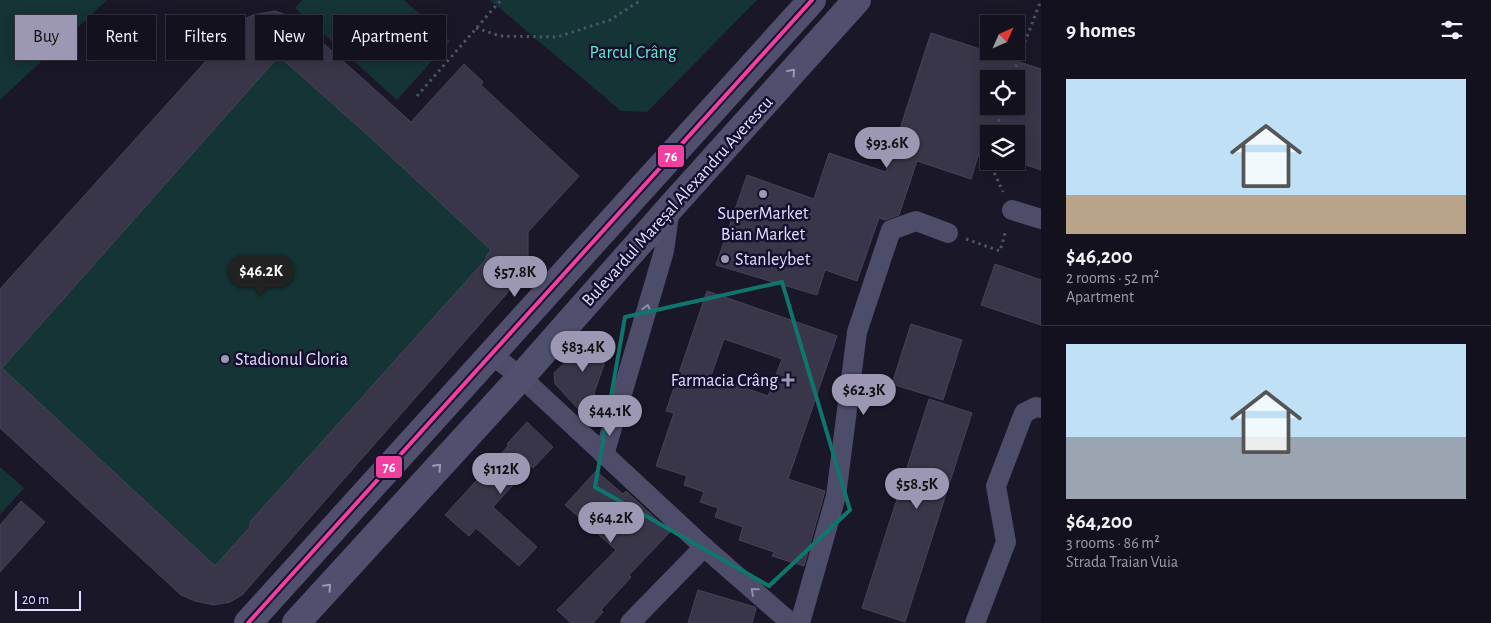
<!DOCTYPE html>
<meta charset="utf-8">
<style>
body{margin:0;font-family:"Alegreya Sans",sans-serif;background:#1d1a27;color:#f1f3f6;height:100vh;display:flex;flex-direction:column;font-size:19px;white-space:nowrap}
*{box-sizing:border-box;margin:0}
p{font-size:16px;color:#9d9da4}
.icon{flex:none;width:28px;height:28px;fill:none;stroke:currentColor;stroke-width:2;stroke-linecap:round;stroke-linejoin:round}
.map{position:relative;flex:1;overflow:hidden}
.drawer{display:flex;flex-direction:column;background:#14111e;width:450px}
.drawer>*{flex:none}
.guide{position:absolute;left:15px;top:15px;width:475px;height:45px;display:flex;gap:10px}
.needle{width:32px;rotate:45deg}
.tools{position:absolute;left:980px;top:15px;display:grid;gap:10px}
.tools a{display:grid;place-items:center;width:45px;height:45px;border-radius:0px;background:#14111e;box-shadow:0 2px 12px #0003,0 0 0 1px #33313c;font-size:25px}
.scale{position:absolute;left:15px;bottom:12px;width:66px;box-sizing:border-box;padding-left:5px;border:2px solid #e2deff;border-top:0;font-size:14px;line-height:18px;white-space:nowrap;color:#e2deff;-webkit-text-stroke:4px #16102f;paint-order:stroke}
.price{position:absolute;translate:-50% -42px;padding:0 11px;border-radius:18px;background:#9c98b4;color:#111;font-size:16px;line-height:32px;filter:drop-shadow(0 1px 2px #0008)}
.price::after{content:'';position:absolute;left:50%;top:30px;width:15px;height:11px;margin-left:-8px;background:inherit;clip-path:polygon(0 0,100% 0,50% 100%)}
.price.on{background:#222;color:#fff}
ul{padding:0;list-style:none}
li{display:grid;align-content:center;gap:10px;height:265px;padding:0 25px}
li+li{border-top:1px solid #33313c}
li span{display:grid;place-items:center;height:155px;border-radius:0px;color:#555}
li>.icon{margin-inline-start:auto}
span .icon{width:90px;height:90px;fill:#fffc;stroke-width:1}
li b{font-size:21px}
h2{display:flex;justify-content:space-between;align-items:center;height:60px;padding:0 25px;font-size:21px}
.pill{padding:0 18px;border-radius:0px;background:#14111e;box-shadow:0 2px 12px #0003,0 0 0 1px #33313c;font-size:18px;line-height:45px}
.pill.on{background:#9c98b4;color:#111}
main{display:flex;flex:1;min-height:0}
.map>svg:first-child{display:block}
.green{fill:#143436}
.building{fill:#393649;stroke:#47425b;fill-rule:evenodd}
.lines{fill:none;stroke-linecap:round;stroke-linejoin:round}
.path{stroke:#475668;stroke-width:3;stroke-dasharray:2.5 4;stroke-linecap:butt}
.street{stroke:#4d4c69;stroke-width:20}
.secondary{stroke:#514f6e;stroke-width:28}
.bus-1-casing{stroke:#16102f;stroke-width:8}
.bus-1{stroke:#f240a1;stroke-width:4}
.oneway{stroke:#9a96b6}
.oneway2{stroke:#908eac}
.marked{fill:none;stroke:#0f766e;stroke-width:4;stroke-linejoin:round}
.poi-dot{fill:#9c98b4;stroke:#16102f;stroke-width:2}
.labels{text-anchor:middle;stroke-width:5;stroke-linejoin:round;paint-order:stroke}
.park-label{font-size:18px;fill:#60e9c8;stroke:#16102f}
.street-label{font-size:18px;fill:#e2deff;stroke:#16102f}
.poi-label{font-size:18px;fill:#e2deff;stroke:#16102f;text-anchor:start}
.line-badge{stroke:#16102f;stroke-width:2}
.badge-label{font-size:14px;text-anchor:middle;font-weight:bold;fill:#fff}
</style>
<main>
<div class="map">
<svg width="1041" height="623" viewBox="0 0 1041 623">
<rect width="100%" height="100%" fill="#1a1728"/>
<g class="green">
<path d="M 0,0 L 107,0 L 0,100 Z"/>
<path d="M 302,0 L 404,0 L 450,41 L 397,100 L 295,8 Z"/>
<path d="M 490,0 L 757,0 L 647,112 L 621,111 Z"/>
<path d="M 275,11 L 295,18 L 522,222 C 530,240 530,254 524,274 L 242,595 C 219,609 204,605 181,595 L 0,428 L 0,289 L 243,20 L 253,15 Z"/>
<path d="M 0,467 L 24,488 L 0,515 Z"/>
</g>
<g class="building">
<path d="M 275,11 L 295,18 L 411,122 L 464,64 L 483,82 L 481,85 L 579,176 L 528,232 L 528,262 L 524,274 L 242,595 L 230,602 L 214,605 L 195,601 L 181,595 L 0,428 L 0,289 L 243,20 L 253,15 ZM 279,56 L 370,137 L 491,250 L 486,256 L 487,258 L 250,522 L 250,527 L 215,566 L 2,368 Z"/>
<path d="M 931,33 L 1041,69 L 1041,170 L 1015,161 L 1016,161 L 1016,134 L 989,134 L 989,153 L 980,150 L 971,179 L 917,161 L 899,215 L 885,220 L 879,218 L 857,281 L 825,270 L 817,295 L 716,265 L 747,175 L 814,199 L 829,153 L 886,172 ZM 989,79 L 1016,79 L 1016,106 L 989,106 Z"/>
<path d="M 995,264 L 1041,280 L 1041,325 L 981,305 Z"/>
<path d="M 707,291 L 837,336 L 788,479 L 825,491 L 804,566 L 772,556 L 774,552 L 739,540 L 743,527 L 715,517 L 718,508 L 700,502 L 704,492 L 684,485 L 687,476 L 656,466 L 674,413 L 666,411 ZM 724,339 L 782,359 L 768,396 L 711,376 Z"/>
<path d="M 911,324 L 962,340 L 943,400 L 892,384 Z"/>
<path d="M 593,336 L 612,342 L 594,393 L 598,398 L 582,413 L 555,384 L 554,373 Z"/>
<path d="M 929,399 L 972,413 L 905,622 L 862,608 Z"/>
<path d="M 527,422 L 553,447 L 533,468 L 530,466 L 493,507 L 537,547 L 519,566 L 476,528 L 469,536 L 445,515 L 508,446 L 507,444 Z"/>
<path d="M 596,471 L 623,494 L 626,491 L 670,532 L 629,575 L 631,577 L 601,610 L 603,612 L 593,623 L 571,623 L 557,610 L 616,550 L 565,505 Z"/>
<path d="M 21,501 L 45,522 L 0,572 L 0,525 Z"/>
<path d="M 698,590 L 755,607 L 756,609 L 752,623 L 688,623 Z"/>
</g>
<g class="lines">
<g class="path">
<path d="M 476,28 L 500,36 L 557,37 L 610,20 L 641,0"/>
<path d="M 1011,79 L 1041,0"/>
<path d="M 417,96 L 501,0"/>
<path d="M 995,134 L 1003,106"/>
<path d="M 989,156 L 989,161"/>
<path d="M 989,161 L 1003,192"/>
<path d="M 966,239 L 1000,251 L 1006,230"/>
</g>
<g class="street">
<path d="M 1012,210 L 1041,219"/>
<path d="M 492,355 L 521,377 L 704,547 L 791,623"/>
<path d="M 604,455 L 664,251 L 670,208"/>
<path d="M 630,623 L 704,547"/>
<path d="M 800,623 L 836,496 L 857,332 L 891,230 L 916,221 L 948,233"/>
<path d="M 975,623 L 1006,542 L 996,486 L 1024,413 L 1036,407 L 1041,408"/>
</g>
<g class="secondary">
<path d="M 248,623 L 812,0"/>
<path d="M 296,623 L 521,377 L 670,208 L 857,0"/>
</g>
<g class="bus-1-casing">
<path id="bus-1" d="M 248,623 L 812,0"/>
</g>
<use href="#bus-1" class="bus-1"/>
</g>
<defs><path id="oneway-chevron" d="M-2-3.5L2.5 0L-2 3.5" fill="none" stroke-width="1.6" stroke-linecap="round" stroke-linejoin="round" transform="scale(1.25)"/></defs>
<g class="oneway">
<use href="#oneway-chevron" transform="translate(792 72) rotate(-48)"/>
<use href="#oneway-chevron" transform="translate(438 467) rotate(-47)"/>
<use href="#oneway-chevron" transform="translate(328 587) rotate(-47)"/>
</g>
<g class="oneway2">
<use href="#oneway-chevron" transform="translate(647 308) rotate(-74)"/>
<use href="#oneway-chevron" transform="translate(754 591) rotate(-139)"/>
</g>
<path class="marked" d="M 782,282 L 850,510 L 769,586 L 595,487 L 625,317 Z"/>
<g class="poi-dot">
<circle cx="763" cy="194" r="5"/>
<circle cx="725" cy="259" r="5"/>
<circle cx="225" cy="359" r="5"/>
<path d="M785.5 372.5h5v5h5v5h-5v5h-5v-5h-5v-5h5z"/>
</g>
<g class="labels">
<g class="park-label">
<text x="633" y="58">Parcul Crâng</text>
</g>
<g class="street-label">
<text transform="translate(677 201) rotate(-48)" y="6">Bulevardul Mareșal Alexandru Averescu</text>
</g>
<g class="poi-label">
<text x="763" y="219" text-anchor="middle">SuperMarket<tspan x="763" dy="21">Bian Market</tspan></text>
<text x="735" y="265">Stanleybet</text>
<text x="235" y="365">Stadionul Gloria</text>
<text x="778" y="386" text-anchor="end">Farmacia Crâng</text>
</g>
</g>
<g class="line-badge">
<rect x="657" y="144" width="28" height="24" rx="5" fill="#f240a1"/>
<rect x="375" y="455" width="28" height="24" rx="5" fill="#f240a1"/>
</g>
<g class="badge-label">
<text x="671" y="161">76</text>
<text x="389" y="472">76</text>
</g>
</svg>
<div class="tools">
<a><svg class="needle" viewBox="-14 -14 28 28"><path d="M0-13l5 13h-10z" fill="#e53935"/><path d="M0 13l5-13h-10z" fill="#9d9da4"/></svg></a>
<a><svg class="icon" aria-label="locate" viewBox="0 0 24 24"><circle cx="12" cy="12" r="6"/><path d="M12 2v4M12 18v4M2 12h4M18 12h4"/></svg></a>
<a><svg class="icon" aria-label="layers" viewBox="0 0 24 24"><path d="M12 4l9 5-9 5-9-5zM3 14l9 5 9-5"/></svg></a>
</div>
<div class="scale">20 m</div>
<b class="price" style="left:887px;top:169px">$93.6K</b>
<b class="price on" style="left:261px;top:297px">$46.2K</b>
<b class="price" style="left:515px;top:298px">$57.8K</b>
<b class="price" style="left:583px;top:373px">$83.4K</b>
<b class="price" style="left:864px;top:416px">$62.3K</b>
<b class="price" style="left:610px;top:437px">$44.1K</b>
<b class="price" style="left:501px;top:495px">$112K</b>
<b class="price" style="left:917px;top:510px">$58.5K</b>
<b class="price" style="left:611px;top:544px">$64.2K</b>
<div class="guide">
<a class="pill on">Buy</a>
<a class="pill">Rent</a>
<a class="pill">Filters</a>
<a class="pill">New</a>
<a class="pill">Apartment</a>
</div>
</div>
<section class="drawer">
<h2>9 homes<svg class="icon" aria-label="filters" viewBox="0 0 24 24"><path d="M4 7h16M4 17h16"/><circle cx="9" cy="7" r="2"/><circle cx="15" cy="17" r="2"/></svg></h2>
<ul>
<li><span style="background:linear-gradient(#bfe0f5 75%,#b9a48a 0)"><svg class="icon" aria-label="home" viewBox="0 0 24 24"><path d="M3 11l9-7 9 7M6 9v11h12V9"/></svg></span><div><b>$46,200</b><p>2 rooms · 52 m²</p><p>Apartment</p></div></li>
<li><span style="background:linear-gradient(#bfe0f5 60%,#9aa5b1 0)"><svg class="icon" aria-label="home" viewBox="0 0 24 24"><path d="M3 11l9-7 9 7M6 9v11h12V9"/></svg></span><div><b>$64,200</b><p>3 rooms · 86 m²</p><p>Strada Traian Vuia</p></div></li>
</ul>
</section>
</main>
